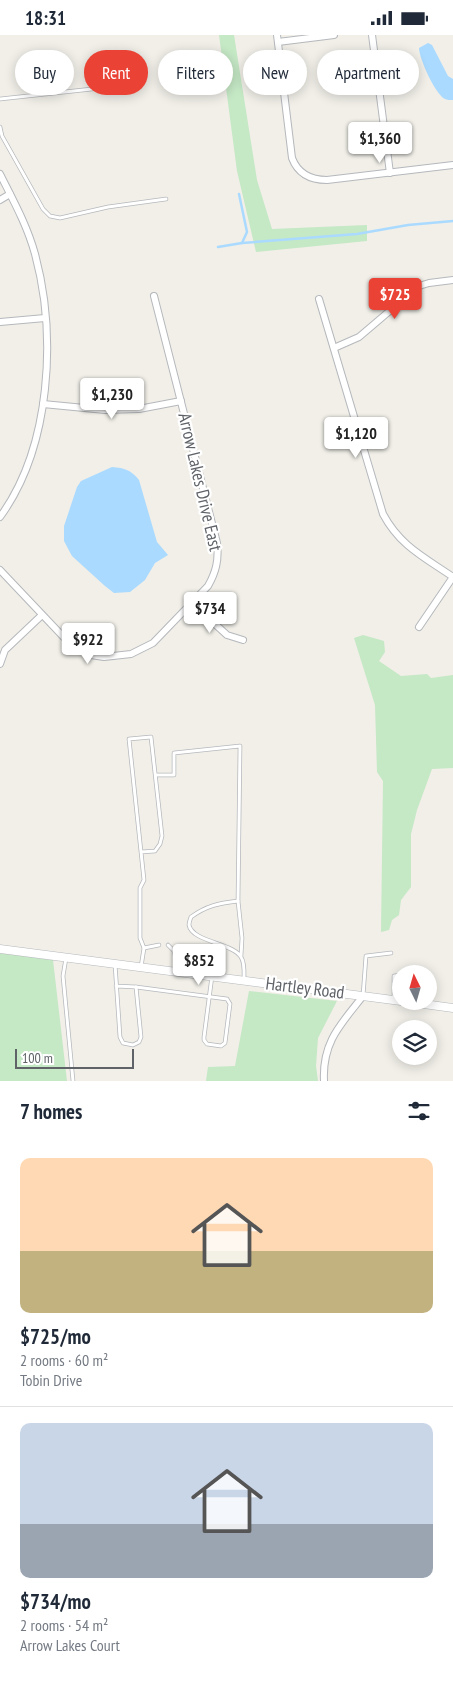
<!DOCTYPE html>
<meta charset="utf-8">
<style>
body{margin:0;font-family:"PT Sans Narrow",sans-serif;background:#f2f2f3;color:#1f2937;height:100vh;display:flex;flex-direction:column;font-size:19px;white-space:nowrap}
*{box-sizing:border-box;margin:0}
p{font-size:16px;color:#747a83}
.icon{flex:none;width:28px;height:28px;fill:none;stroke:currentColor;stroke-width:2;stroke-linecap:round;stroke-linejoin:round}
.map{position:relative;height:1046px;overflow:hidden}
.side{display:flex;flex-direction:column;background:#fff;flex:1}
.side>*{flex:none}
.hud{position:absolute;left:15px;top:15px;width:424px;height:45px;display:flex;gap:10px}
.needle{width:32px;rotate:355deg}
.fabs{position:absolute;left:392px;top:930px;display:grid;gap:10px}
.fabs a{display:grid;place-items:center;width:45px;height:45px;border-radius:50%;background:#fff;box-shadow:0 2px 12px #0003;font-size:25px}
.scale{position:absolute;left:15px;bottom:12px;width:119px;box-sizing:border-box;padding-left:5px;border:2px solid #5f6368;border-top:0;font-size:14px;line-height:18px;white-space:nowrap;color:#5f6368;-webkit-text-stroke:4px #fff;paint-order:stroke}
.price{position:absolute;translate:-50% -42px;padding:0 11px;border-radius:5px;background:#fff;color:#222;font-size:16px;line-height:32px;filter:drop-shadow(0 1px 2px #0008)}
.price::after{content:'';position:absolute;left:50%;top:30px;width:15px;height:11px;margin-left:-8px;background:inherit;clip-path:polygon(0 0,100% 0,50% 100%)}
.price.current{background:#ea4335;color:#fff}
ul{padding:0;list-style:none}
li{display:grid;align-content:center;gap:10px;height:265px;padding:0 20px}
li+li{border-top:1px solid #e0e1e3}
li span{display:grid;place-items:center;height:155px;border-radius:10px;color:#555}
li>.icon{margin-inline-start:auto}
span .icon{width:90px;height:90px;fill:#fffc;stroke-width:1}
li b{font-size:21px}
h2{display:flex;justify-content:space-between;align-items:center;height:60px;padding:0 20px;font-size:21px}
.chip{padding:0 18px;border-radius:22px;background:#fff;box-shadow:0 2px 12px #0003;font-size:18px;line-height:45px}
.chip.current{background:#ea4335;color:#fff}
.status{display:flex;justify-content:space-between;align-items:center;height:35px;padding:0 25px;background:#fff;direction:ltr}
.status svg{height:14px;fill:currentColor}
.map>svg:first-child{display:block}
.green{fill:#c5e8c5}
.water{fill:#aadaff}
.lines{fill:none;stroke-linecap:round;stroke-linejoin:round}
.stream{stroke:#aadaff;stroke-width:2.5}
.service-casing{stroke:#b5b8bc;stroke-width:4.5}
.minor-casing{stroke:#b5b8bc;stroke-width:8}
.tertiary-casing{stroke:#b5b8bc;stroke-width:9}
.service{stroke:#fff;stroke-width:3}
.minor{stroke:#fff;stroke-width:6}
.tertiary{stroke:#fff;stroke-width:8}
.labels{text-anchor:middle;stroke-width:4.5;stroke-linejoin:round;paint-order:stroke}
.street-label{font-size:18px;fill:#5f6368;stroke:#fff}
</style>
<div class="status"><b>18:31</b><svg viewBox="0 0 49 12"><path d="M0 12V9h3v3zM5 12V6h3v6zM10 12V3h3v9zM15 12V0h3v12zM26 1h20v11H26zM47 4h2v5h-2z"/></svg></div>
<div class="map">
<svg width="453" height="1046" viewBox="0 0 453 1046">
<rect width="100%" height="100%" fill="#f1efe8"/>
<g class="green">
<path d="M 219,0 L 234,0 L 257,145 L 272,194 L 367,190 L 367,206 L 256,217 L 237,136 Z"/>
<path d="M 363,600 L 384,606 L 385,617 L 379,626 L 401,641 L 427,639 L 431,643 L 453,640 L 453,733 L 432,734 L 417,775 L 411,799 L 411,852 L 401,865 L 399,880 L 392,885 L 389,895 L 381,897 L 383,746 L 377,737 L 375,670 L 354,603 Z"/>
<path d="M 0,918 L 53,925 L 67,1046 L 0,1046 Z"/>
<path d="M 249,956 L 337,966 L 318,1003 L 316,1031 L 318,1046 L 206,1046 L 208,1032 L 235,1031 Z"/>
</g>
<g class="water">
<path d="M 428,8 L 432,10 L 448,41 L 453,44 L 453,65 C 450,65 447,65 445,64 C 435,59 419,23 419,13 Z"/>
<path d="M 112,432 C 125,433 131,435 139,445 L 157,507 L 168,520 L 155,528 L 145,545 L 130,557 L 114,558 L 105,551 L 72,521 L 64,506 L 64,491 L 77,452 L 81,446 Z"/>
</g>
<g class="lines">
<g class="stream">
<path d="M 239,159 L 247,197 L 242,208"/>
<path d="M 218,212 L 242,208 L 357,199 L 408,190 L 453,186"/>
</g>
<g class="service-casing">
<g id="service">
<path d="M 0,64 L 92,54"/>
<path d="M 0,92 L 2,101 L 43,174 L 50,181 L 60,183 L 108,172 L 166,164"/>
<path d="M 156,740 L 174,740 L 174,718 L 240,711 L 238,866"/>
<path d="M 141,817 L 155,816 L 160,809 L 162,801 L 151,702 L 129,704 L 144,845 L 140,853 L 140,903 L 144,913 L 141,932"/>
<path d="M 168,910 L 174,916 L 179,936"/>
<path d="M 144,913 L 159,910"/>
<path d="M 241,921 L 242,903 L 238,866 C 219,868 206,871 191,882 C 190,885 189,887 189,890 C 192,907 233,908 241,922 C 245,928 244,938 244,945"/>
<path d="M 66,923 L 63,941 L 73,1046"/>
<path d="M 115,929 L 120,1002 L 123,1008 L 133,1010 L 139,1007 L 141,1002 L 136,952 L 116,951"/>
<path d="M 136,952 L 227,964 L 230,969 L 225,1008 L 221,1011 L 207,1009 L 204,1005 L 204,1002 L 212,941"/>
<path d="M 363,961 L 366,921 L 391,918"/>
<path d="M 394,965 L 394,941 L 401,940"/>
</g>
</g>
<g class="minor-casing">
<g id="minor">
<path d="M 277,0 L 292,123 C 298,139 310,145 327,145 L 453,130"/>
<path d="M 372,0 L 390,138"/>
<path d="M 278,7 L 334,0"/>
<path d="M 0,139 C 13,165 27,190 35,219 C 57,301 51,412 0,482"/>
<path d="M 0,165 L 10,159"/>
<path d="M 319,264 L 383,479 C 400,511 424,522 453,542 L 419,592"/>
<path d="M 0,287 L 45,283"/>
<path d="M 334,313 L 359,302 L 419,251 L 429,248 L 453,245"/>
<path d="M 43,369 L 105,375 L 139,374 L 181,366"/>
<path d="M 0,535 L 72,611 L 91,620 L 104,622 L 131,619 L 153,608 L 208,551 C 216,537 219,525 217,508 L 154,261"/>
<path d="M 192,568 L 227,600 L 243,605"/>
<path d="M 0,629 L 5,615 L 42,580"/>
<path d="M 324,1046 C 322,1007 341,989 363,961"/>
</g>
</g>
<g class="tertiary-casing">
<g id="tertiary">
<path d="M 0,914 L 401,966"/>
<path d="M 402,966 L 453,973"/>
</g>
</g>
<use href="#service" class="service"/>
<use href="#minor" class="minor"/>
<use href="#tertiary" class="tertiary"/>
</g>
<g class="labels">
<g class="street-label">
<text transform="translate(200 447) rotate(77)" y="6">Arrow Lakes Drive East</text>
<text transform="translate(305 953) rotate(7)" y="6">Hartley Road</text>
</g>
</g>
</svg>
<div class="fabs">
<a><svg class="needle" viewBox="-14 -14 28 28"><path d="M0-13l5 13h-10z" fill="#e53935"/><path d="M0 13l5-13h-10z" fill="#747a83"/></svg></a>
<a><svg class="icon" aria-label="layers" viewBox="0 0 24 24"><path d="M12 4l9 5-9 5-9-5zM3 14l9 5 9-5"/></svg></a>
</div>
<div class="scale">100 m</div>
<b class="price" style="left:380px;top:129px">$1,360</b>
<b class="price current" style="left:395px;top:285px">$725</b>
<b class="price" style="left:112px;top:385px">$1,230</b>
<b class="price" style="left:356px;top:424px">$1,120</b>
<b class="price" style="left:210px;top:599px">$734</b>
<b class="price" style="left:88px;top:630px">$922</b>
<b class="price" style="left:199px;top:951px">$852</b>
<div class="hud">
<a class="chip">Buy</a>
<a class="chip current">Rent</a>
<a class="chip">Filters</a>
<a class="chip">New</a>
<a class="chip">Apartment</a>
</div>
</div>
<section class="side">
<h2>7 homes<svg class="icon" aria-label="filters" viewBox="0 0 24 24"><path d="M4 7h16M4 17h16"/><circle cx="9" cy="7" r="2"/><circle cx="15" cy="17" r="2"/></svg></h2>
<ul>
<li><span style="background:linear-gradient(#ffd9b3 60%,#c2b280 0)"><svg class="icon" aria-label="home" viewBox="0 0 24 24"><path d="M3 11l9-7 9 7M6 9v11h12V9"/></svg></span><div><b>$725/mo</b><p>2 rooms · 60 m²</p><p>Tobin Drive</p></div></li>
<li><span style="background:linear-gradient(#c9d6e8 65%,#9aa5b1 0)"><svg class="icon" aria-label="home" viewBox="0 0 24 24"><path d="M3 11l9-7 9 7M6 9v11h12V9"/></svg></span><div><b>$734/mo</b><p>2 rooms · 54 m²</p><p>Arrow Lakes Court</p></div></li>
</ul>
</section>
